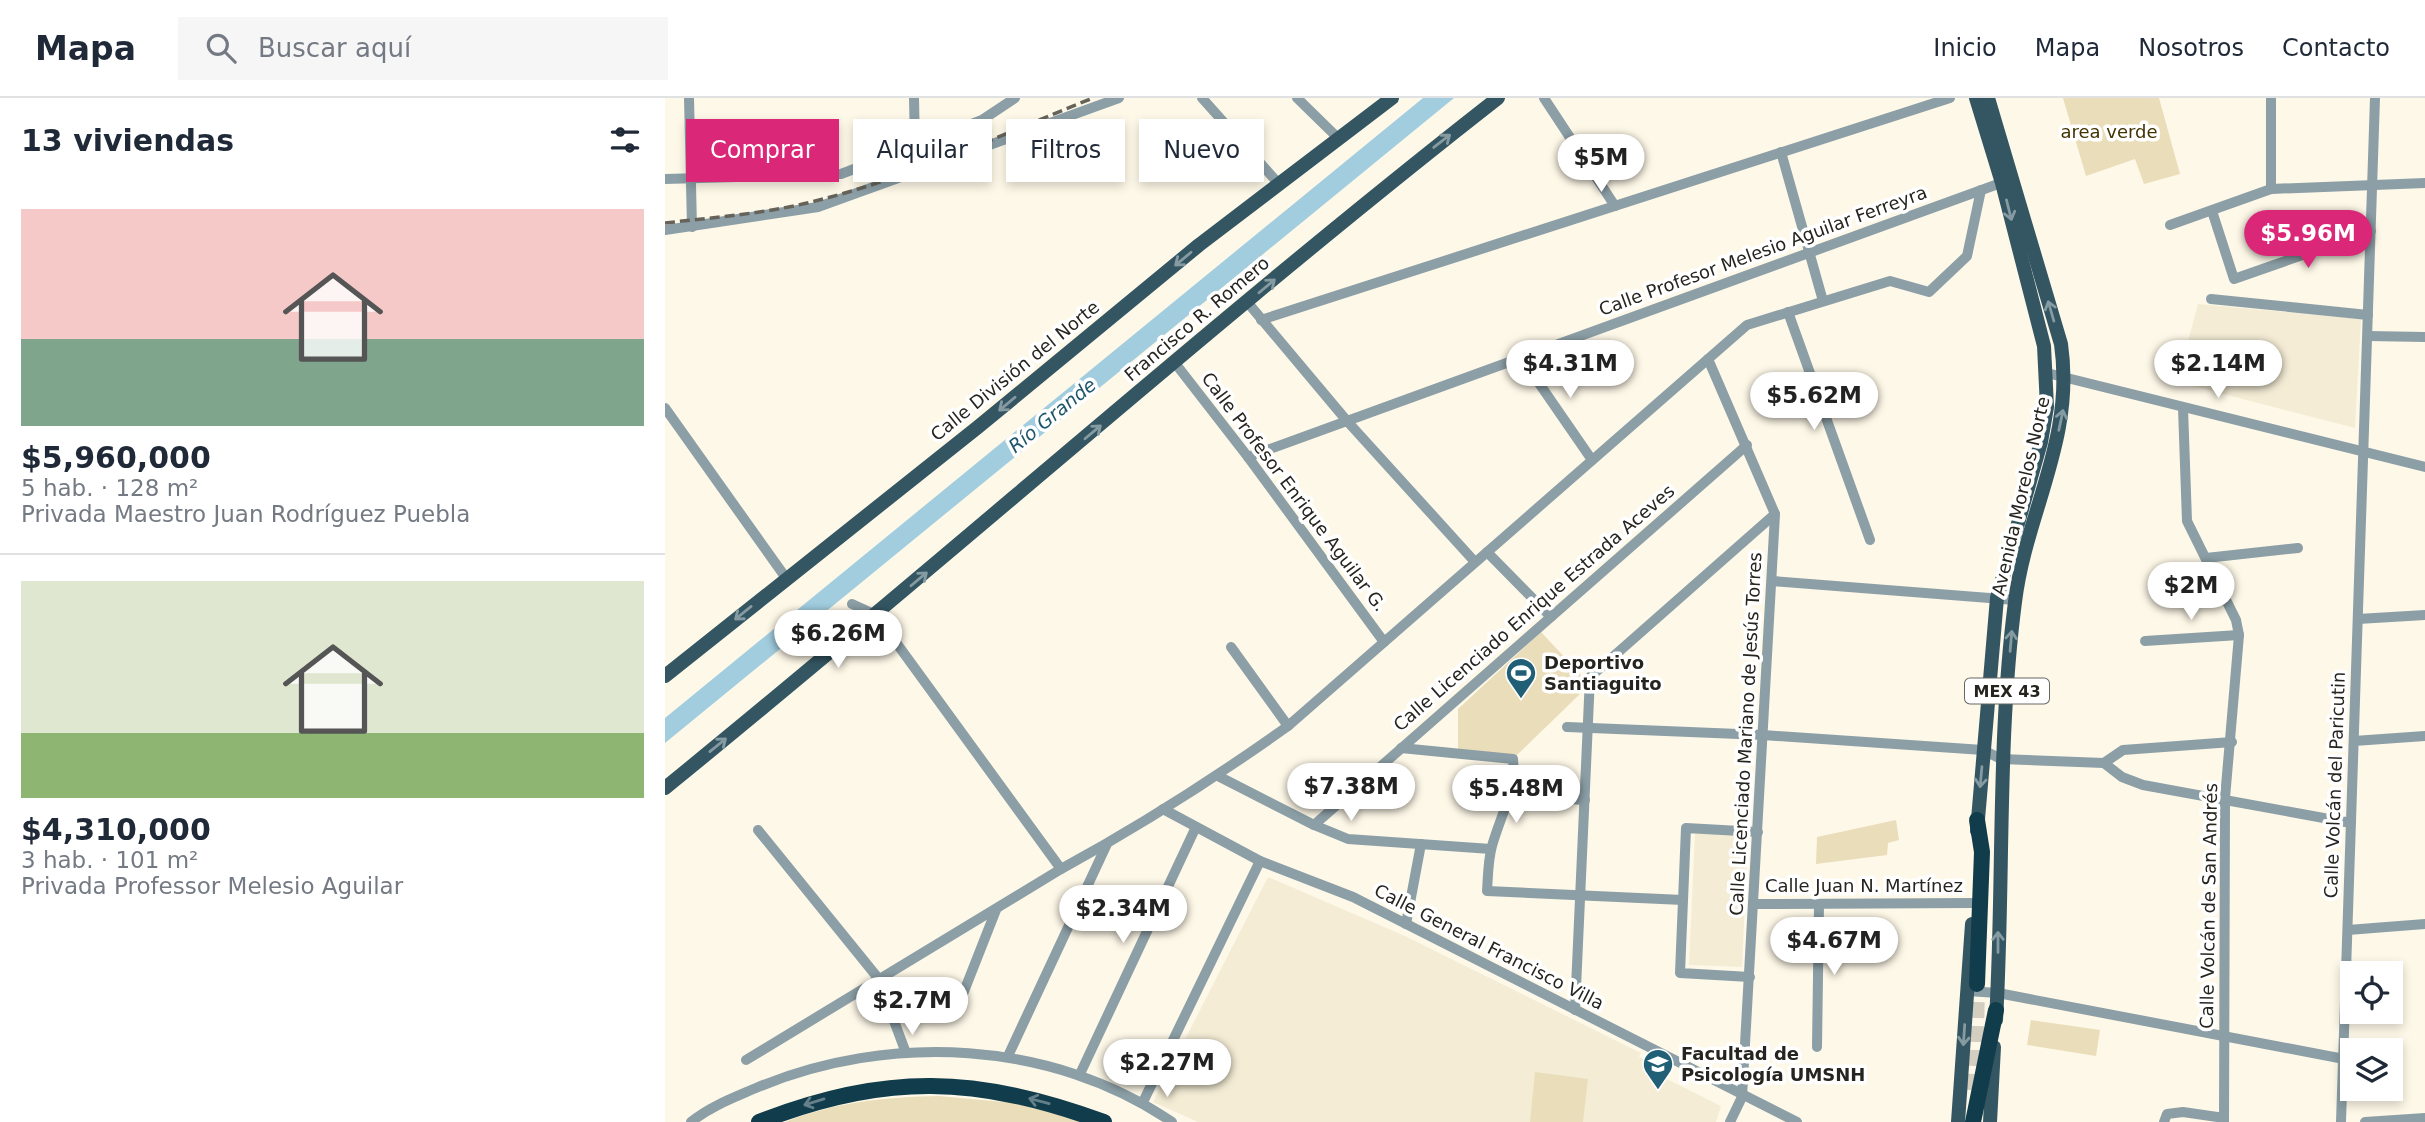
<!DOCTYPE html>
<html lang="es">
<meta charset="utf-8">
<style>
body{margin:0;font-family:"DejaVu Sans",sans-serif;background:#f6f6f7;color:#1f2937;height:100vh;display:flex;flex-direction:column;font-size:26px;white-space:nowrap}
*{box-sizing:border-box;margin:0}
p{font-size:23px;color:#747a83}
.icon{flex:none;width:38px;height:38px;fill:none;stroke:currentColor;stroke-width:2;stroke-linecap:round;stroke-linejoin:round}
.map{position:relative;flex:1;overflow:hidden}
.panel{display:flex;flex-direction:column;background:#fff;width:665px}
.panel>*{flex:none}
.top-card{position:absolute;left:21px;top:21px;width:665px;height:63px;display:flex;gap:14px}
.controls{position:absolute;left:1675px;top:863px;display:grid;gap:14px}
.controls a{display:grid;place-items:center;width:63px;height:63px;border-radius:0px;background:#fff;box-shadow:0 4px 10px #0003;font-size:35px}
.price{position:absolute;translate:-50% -60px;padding:0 16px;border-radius:24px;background:#fff;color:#222;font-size:23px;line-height:46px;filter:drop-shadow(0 2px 4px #0008)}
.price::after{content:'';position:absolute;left:50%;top:42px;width:21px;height:16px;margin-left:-10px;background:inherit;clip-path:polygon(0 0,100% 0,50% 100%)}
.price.current{background:#db2777;color:#fff}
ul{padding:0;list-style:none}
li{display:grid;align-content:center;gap:14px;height:371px;padding:0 21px}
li+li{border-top:2px solid #e0e1e3}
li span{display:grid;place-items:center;height:217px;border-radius:0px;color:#555}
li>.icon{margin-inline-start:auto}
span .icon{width:126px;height:126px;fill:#fffc;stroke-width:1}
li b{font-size:30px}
h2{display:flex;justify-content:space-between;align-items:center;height:84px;padding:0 21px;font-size:30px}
.tag{padding:0 24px;border-radius:0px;background:#fff;box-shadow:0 4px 10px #0003;font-size:24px;line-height:63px}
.tag.current{background:#db2777;color:#fff}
header{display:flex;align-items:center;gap:42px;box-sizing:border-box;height:98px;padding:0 35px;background:#fff;border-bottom:2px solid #e0e1e3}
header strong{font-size:33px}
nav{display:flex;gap:38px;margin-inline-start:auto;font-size:24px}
.search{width:490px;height:63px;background:#f6f6f7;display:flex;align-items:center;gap:18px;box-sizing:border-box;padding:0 24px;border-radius:0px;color:#747a83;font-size:26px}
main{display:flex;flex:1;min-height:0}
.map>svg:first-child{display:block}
.built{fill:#f4ecd5}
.green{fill:#eaddb9}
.water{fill:#a1cddf}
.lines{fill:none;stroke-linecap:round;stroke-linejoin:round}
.highway-tunnel{stroke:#d3cec0;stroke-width:16;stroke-dasharray:16 8;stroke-linecap:butt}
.minor{stroke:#8c9fa6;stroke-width:10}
.major{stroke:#345663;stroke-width:14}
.highway{stroke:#113c4b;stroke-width:16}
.rail{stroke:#656259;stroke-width:3.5;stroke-dasharray:10 5;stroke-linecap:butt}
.oneway{stroke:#859aa1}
.oneway2{stroke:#64808a}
.labels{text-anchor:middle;stroke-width:7;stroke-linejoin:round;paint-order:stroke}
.shield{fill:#fff;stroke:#676662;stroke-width:2}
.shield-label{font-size:16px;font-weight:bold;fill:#26241e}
.park-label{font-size:18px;fill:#423301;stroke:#fff}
.street-label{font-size:18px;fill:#26241e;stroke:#fff}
.poi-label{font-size:18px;font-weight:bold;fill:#26241e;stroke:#fff;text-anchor:start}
.water-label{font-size:19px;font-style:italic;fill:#1d566a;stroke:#fff}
</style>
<header>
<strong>Mapa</strong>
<div class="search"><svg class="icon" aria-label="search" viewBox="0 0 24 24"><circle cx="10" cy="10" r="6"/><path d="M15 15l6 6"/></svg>Buscar aquí</div>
<nav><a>Inicio</a><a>Mapa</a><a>Nosotros</a><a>Contacto</a></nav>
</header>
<main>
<section class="panel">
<h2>13 viviendas<svg class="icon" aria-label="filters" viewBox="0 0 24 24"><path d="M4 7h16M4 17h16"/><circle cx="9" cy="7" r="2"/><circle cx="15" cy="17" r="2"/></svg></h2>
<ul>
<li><span style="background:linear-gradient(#f6c9c9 60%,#7fa58c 0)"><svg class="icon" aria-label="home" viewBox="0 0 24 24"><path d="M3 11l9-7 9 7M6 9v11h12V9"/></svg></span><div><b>$5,960,000</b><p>5 hab. · 128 m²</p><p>Privada Maestro Juan Rodríguez Puebla</p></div></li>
<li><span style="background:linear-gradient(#dfe7d0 70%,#8fb573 0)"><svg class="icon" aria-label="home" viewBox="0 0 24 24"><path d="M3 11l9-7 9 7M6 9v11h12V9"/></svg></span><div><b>$4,310,000</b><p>3 hab. · 101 m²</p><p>Privada Professor Melesio Aguilar</p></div></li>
</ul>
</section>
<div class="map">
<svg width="1760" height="1024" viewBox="0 0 1760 1024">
<rect width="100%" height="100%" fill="#fef8e8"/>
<g class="built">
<path d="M 1533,206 L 1696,221 L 1690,330 L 1512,284 Z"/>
<path d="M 1030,735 L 1083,738 L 1077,869 L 1024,867 Z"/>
<path d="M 603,779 L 740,838 L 976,955 L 974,959 L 987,965 L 984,972 L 1056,1008 L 1051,1024 L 533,1024 L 488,1004 Z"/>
</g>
<g class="green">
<path d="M 1398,0 L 1494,0 L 1515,76 L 1479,86 L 1470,61 L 1421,78 Z"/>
<path d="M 876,534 L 918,579 L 918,593 L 852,657 L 793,653 L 793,611 Z"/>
<path d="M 1231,722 L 1234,742 L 1223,745 L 1222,757 L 1151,766 L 1152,739 Z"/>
<path d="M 1366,922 L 1435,932 L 1431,958 L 1362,947 Z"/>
<path d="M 870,974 L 923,981 L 918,1024 L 865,1024 Z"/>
<path d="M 274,998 L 350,1005 L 421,1024 L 120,1024 C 170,1004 220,999 274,998 Z"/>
</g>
<path class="water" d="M 758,0 L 789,0 L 0,645 L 0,620 Z"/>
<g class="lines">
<path class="highway-tunnel" d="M 1310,992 L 1312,886"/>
<g class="minor">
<path d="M 24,0 L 27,129"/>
<path d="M 249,0 L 250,48"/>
<path d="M 537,0 L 614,86"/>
<path d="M 632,0 L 674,41"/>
<path d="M 879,0 L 950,108"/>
<path d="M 1606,0 L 1606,91"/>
<path d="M 1116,54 L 1158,203"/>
<path d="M 0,81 L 176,76 L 317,22 L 350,0"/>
<path d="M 1547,113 L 1569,181 L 1706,133"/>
<path d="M 1505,127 L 1606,91 L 1760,85"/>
<path d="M 0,132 L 153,109 L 454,0"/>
<path d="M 1546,201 L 1703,217"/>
<path d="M 583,205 L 682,323 L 810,464"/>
<path d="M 1123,214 L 1205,442"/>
<path d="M 596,222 L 1285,0"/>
<path d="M 1703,238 L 1760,239"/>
<path d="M 856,259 L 927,362"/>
<path d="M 1043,261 L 1110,416 L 1077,999 L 1065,1024"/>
<path d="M 510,265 L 583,359 L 719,544"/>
<path d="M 1382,275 L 1760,369"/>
<path d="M 0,310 L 121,480"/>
<path d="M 1518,310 L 1522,423 L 1571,522 L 1574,537 L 1560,700 L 1559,1024"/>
<path d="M 583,359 L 1344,82"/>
<path d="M 822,454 L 886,519"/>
<path d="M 1541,460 L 1633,450"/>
<path d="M 1107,483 L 1350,502"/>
<path d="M 187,506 L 211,517 L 396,771"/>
<path d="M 1693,521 L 1760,517"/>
<path d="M 1480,543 L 1574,537"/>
<path d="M 566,549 L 623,628"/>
<path d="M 902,629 L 1098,637 L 1318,652 L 1336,661 L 1439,665 L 1458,652 L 1567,644"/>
<path d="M 1689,643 L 1760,638"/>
<path d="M 736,650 L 848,661 C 851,692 835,719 827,748 C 823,762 823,779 822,793 L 1018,802"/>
<path d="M 1439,665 L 1457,679 L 1478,687 L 1686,725"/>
<path d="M 553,678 L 649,727 L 683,741 L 826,751"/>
<path d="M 844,698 L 920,702"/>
<path d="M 498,711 L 595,763 L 688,799 L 1132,1024"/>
<path d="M 649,727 L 1082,347"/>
<path d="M 93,732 L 213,880 L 241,955"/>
<path d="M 1089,806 L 1308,805"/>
<path d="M 741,826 L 756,746"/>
<path d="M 1683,832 L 1760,826"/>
<path d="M 1085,879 L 1015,875 L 1021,730 L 1093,734"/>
<path d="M 1302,893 L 1333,895 L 1679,961"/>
<path d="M 296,901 L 331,812"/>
<path d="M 910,912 L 925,579 L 1110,416"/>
<path d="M 1152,949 L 1154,807"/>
<path d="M 343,958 L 442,746"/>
<path d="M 81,962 L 396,771 C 475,728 550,680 623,628 L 1082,227 L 1225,183 L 1264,194 L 1302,158 L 1316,92"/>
<path d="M 415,976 L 530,731"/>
<path d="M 478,1004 L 595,763"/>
<path d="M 26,1024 C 46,1008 68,1000 91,990 C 224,934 387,942 507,1024"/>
<path d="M 1499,1024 L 1502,1016 L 1518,1014 L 1559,1020"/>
<path d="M 1676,1024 L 1710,0"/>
<path d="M 1700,1024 L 1760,1020"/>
</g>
<g class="major">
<path d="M 1311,0 L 1337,85 L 1379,248 L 1382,309 L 1376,344 L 1332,500 L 1312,733"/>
<path d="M 1323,0 L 1396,246 C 1410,342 1361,414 1350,504 C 1332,643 1339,783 1331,922"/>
<path d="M 0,578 L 313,329 L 534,147 L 727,0"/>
<path d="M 0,690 C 280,463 549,222 833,0"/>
<path d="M 1293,1024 L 1307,826"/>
<path d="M 1325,1024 L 1329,949"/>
</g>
<g class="highway">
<path d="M 1312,886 L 1317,754 L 1312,722"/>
<path d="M 94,1024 C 221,974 312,978 439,1024"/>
<path d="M 1308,1024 L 1331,912"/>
</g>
<path class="rail" d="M 0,125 C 53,119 107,115 158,101 C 251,77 340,35 428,0"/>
</g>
<defs><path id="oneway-shaft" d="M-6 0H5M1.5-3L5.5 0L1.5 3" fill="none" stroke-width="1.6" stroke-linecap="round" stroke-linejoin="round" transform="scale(1.75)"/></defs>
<g class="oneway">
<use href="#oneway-shaft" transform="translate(777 43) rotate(-38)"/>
<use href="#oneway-shaft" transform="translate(1344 112) rotate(76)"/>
<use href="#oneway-shaft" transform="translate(518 161) rotate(140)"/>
<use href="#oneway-shaft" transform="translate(602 188) rotate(-40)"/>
<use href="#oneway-shaft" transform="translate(1386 213) rotate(-106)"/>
<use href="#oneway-shaft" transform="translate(342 306) rotate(140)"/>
<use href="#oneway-shaft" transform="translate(1396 322) rotate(-78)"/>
<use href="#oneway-shaft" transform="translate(428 334) rotate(-40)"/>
<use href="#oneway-shaft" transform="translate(254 481) rotate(-40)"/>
<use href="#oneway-shaft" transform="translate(78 515) rotate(141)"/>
<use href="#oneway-shaft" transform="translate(1346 543) rotate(-85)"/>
<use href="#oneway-shaft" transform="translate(53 647) rotate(-39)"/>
<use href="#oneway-shaft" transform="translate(1316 679) rotate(95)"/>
<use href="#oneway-shaft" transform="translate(1333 844) rotate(-90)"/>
<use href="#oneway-shaft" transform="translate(1299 937) rotate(94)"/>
</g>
<g class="oneway2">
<use href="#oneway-shaft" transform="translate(374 1003) rotate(-165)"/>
<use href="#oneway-shaft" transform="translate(149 1004) rotate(163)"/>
</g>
<defs>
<g id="stadium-pin" transform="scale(1.575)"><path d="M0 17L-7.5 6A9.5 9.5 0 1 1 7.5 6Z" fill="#205f75" stroke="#fff"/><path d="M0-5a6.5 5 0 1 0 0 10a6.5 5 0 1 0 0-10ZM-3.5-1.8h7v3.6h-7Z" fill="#fff"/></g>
<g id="university-pin" transform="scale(1.575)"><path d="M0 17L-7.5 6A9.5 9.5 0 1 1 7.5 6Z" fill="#205f75" stroke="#fff"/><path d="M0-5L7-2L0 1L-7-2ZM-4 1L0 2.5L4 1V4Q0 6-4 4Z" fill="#fff"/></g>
</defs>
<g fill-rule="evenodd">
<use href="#stadium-pin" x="856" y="575"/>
<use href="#university-pin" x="993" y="966"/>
</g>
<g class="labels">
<rect class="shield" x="1300" y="580.5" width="84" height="25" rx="5"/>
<g class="shield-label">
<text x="1342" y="599">MEX 43</text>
</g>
<g class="park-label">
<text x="1444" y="40">area verde</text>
</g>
<g class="street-label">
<text transform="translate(1098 153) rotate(-20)" y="6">Calle Profesor Melesio Aguilar Ferreyra</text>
<text transform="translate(532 221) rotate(-40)" y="6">Francisco R. Romero</text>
<text transform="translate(350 273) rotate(-39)" y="6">Calle División del Norte</text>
<text transform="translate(629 394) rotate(53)" y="6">Calle Profesor Enrique Aguilar G.</text>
<text transform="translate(1356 398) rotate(-77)" y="6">Avenida Morelos Norte</text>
<text transform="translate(869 510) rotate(-41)" y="6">Calle Licenciado Enrique Estrada Aceves</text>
<text transform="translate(1081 636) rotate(-87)" y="6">Calle Licenciado Mariano de Jesús Torres</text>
<text transform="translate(1670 687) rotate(-88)" y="6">Calle Volcán del Paricutin</text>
<text x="1199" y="794">Calle Juan N. Martínez</text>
<text transform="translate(1544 808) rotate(-89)" y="6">Calle Volcán de San Andrés</text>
<text transform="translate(824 849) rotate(27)" y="6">Calle General Francisco Villa</text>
</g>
<g class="poi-label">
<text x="879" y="571">Deportivo<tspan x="879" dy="21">Santiaguito</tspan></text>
<text x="1016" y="962">Facultad de<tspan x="1016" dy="21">Psicología UMSNH</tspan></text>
</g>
<g class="water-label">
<text transform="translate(387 317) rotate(-39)" y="7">Río Grande</text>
</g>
</g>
</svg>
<div class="controls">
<a><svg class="icon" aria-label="locate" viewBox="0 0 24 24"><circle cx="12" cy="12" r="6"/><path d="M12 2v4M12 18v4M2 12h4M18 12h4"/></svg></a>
<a><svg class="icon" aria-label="layers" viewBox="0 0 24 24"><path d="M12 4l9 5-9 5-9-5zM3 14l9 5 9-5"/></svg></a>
</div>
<b class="price" style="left:936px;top:96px">$5M</b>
<b class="price current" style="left:1643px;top:172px">$5.96M</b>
<b class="price" style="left:905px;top:302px">$4.31M</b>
<b class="price" style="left:1553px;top:302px">$2.14M</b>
<b class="price" style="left:1149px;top:334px">$5.62M</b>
<b class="price" style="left:1526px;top:524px">$2M</b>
<b class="price" style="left:173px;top:572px">$6.26M</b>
<b class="price" style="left:686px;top:725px">$7.38M</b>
<b class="price" style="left:851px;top:727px">$5.48M</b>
<b class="price" style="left:458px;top:847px">$2.34M</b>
<b class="price" style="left:1169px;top:879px">$4.67M</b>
<b class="price" style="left:247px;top:939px">$2.7M</b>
<b class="price" style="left:502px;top:1001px">$2.27M</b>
<div class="top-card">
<a class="tag current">Comprar</a>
<a class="tag">Alquilar</a>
<a class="tag">Filtros</a>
<a class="tag">Nuevo</a>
</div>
</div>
</main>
